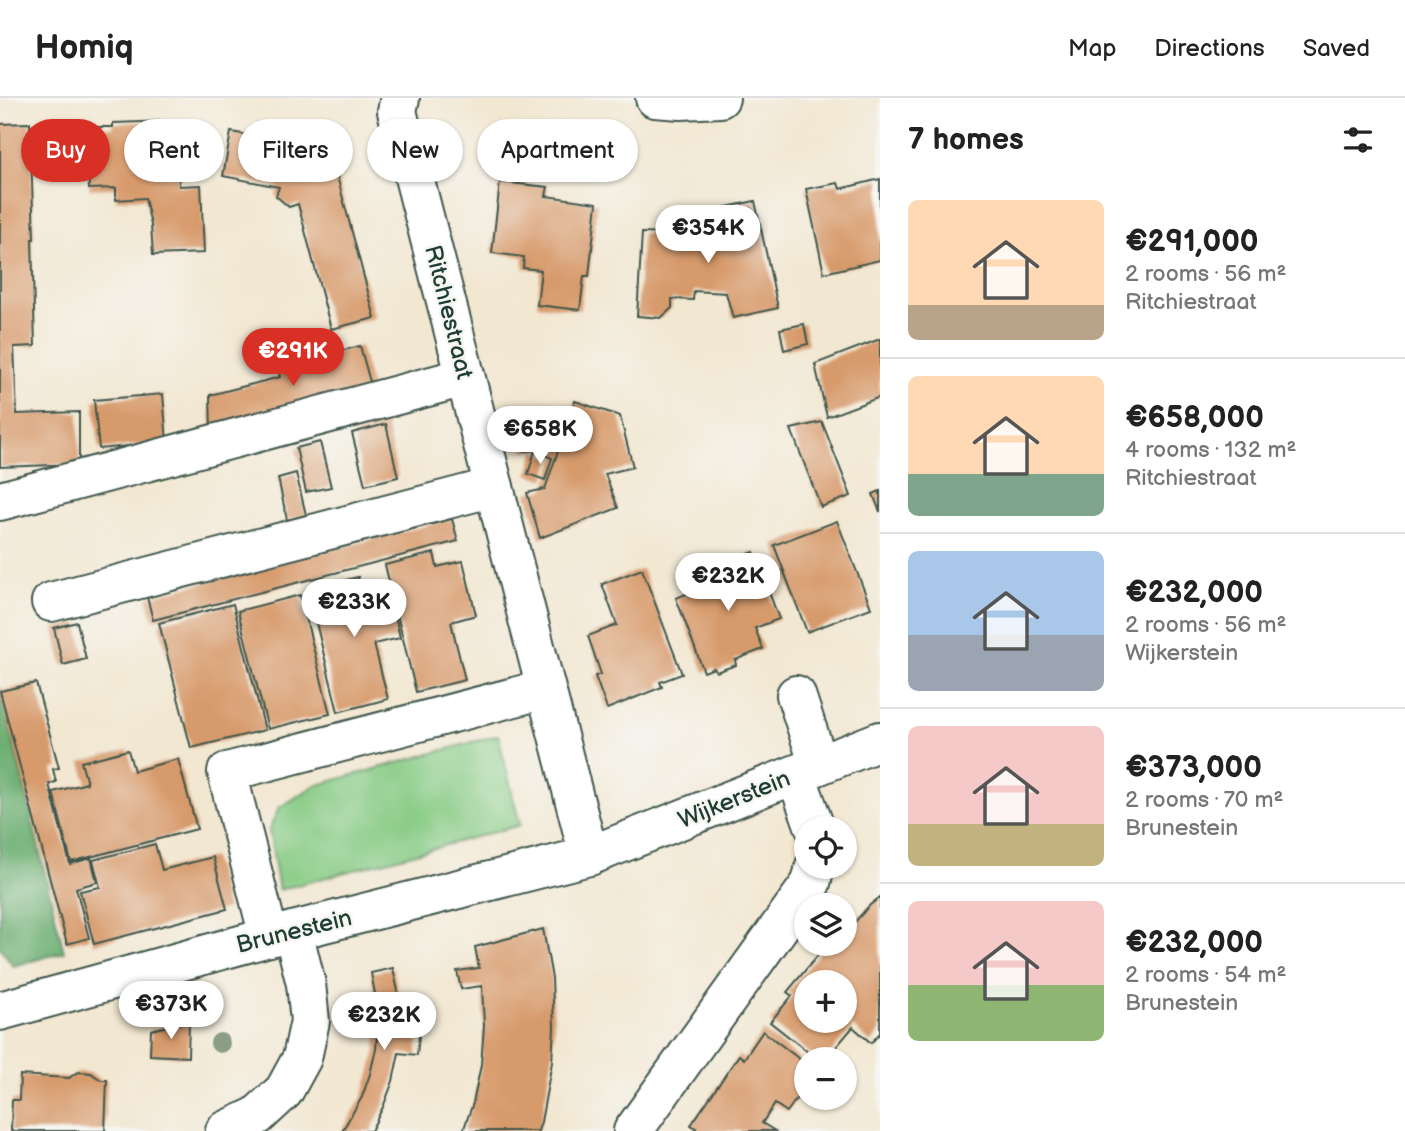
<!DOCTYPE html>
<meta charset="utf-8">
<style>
body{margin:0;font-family:"Balsamiq Sans",sans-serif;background:#f2f2f2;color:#222;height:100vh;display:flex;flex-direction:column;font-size:26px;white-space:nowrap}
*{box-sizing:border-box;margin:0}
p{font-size:23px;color:#767676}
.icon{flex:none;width:38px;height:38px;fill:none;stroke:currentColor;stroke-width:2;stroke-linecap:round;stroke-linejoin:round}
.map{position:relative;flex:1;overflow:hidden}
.panel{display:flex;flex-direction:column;background:#fff;width:525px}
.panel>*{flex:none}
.hud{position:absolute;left:21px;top:21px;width:665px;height:63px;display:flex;gap:14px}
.buttons{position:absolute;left:794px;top:718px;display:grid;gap:14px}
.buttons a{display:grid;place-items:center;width:63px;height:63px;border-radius:50%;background:#fff;box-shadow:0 2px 5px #0004;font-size:35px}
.price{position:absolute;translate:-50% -60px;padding:0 16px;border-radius:24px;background:#fff;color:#222;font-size:23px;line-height:46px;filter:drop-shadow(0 2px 4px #0008)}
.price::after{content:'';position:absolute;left:50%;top:42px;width:21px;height:16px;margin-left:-10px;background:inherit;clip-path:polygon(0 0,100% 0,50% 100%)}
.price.current{background:#d93025;color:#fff}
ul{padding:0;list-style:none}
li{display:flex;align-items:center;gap:21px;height:175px;padding:0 28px}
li+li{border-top:2px solid #e0e0e0}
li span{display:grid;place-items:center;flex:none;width:196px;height:140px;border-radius:10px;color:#555}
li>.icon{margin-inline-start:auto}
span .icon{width:84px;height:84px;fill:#fffc;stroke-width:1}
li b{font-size:30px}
h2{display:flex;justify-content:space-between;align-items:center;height:84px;padding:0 28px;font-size:30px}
.chip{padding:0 24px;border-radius:32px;background:#fff;box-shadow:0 2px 5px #0004;font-size:24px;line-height:63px}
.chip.current{background:#d93025;color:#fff}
header{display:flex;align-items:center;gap:42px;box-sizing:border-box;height:98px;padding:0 35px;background:#fff;border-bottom:2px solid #e0e0e0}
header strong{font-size:33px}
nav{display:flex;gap:38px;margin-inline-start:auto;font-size:24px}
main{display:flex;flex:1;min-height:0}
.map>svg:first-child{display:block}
.green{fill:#87cb84;stroke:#53845c;stroke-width:2}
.forest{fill:#6daf72;stroke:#467653;stroke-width:2}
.building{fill:#d79a6a;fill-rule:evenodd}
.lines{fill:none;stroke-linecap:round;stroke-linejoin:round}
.minor-casing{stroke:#3f564c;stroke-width:42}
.minor{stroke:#fff;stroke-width:38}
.tree{fill:#8c9d86}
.labels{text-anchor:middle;stroke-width:5;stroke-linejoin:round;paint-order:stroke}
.street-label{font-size:24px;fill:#1f3d34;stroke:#f6f6f2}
</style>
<header>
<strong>Homiq</strong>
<nav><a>Map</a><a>Directions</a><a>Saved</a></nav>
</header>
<main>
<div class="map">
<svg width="880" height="1033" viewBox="0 0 880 1033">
<rect width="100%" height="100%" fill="#f6f6f2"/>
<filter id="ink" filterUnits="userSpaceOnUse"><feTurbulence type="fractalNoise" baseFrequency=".0143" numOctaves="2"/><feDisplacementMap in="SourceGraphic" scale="14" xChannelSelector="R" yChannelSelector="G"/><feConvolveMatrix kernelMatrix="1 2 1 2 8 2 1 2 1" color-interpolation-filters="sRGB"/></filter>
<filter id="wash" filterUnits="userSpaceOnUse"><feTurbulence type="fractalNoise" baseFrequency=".00686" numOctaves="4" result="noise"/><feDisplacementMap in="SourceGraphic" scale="28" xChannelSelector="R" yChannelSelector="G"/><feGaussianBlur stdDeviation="1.57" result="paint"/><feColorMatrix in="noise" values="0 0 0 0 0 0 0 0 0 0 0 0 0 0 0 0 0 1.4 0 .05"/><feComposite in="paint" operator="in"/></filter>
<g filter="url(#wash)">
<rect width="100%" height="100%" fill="#f2e7d1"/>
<path class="green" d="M 498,637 L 520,727 L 279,792 L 269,732 L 279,710 L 314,688 Z"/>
<path class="forest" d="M 0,590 L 64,854 L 13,868 L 0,849 Z"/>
<g id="blocks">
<g class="building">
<path d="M 170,23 L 171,61 L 178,61 L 179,88 L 201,87 L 204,155 L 153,157 L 151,127 L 145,100 L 116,102 L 116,90 L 89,91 L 88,54 L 93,54 L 94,29 L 113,29 L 113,25 Z"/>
<path d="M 30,25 L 34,141 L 32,141 L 35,248 L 14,249 L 17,316 L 79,314 L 79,366 L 0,369 L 0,26 Z"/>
<path d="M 231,34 L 305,47 L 304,53 L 318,56 L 320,50 L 330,52 L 375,220 L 331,231 L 298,106 L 289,109 L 276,98 L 279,89 L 223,78 Z"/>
<path d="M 880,81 L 880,162 L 824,175 L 806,91 L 838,85 L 840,91 Z"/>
<path d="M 500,84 L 548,89 L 546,98 L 597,105 L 589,178 L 584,178 L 580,212 L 537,207 L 541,172 L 523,170 L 524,159 L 492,155 Z"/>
<path d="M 755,103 L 778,210 L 733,220 L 726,195 L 694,193 L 693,202 L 672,201 L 672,210 L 661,220 L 637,218 L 642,135 L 668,136 L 672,129 L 690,130 L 692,138 L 697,138 L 697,145 L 716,147 L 708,113 Z"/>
<path d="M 804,226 L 808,246 L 784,252 L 780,231 Z"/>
<path d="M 880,241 L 880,299 L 827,319 L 815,266 Z"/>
<path d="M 360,248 L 372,291 L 211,332 L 210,297 L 280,279 L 278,269 Z"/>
<path d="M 163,296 L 167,344 L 99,351 L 94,302 Z"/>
<path d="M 575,303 L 620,318 L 633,369 L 605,376 L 618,410 L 540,440 L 527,395 L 545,391 Z"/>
<path d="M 822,324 L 851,398 L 821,409 L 791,331 Z"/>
<path d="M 386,326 L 398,379 L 365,387 L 352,335 Z"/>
<path d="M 553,327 L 555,350 L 525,353 L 523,330 Z"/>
<path d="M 320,344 L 331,389 L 306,394 L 296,350 Z"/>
<path d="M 535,353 L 552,360 L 545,382 L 528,376 Z"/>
<path d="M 296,375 L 306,417 L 287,422 L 278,380 Z"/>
<path d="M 880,393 L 880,414 L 873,396 Z"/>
<path d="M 452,421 L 458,443 L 153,522 L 147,499 Z"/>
<path d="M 837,423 L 871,510 L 807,534 L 774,447 Z"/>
<path d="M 754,454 L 779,521 L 755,530 L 763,551 L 735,562 L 736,567 L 716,574 L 714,570 L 704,574 L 676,500 L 704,489 L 699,475 Z"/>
<path d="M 434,455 L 437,469 L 463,463 L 476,517 L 451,524 L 465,582 L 416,594 L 385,467 Z"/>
<path d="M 642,471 L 682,576 L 660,584 L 662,589 L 607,611 L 595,578 L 601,576 L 588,538 L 617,527 L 602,486 Z"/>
<path d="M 358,479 L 361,493 L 388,486 L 400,540 L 374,546 L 388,601 L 338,614 L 308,492 Z"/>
<path d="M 300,497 L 330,616 L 268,631 L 238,513 Z"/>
<path d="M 233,506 L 265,632 L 191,650 L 159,525 Z"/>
<path d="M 77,524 L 86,561 L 63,567 L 54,530 Z"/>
<path d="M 36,585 L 59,670 L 53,671 L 56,684 L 49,686 L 70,766 L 91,760 L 97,784 L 76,790 L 89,840 L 67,846 L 0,593 Z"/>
<path d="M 128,652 L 134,673 L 178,661 L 197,731 L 71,764 L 53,694 L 87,685 L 81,664 Z"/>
<path d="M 155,746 L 162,772 L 213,759 L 227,811 L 94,846 L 80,793 L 100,789 L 93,762 Z"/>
<path d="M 880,799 L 880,935 L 871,945 L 853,929 L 826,961 L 817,961 L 770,924 L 792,898 L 787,894 L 828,845 L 845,845 L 845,833 L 846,834 L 869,808 ZM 807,884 L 845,884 L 845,922 L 807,922 Z"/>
<path d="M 543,831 L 552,880 L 554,929 L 552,964 L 541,1024 L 538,1033 L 463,1033 L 473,1005 L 481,967 L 484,928 L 482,888 L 461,891 L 457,873 L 479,870 L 475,849 Z"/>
<path d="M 393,870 L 399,898 L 401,926 L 420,927 L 417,957 L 399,955 L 393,983 L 383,1009 L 371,1033 L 342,1033 L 362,999 L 370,976 L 376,951 L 378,926 L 376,901 L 371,875 Z"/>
<path d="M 189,923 L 188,959 L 150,957 L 151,932 Z"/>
<path d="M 763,933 L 807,967 L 807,986 L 787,1014 L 775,1006 L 762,1025 L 775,1033 L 694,1033 L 696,1030 L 691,1027 L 739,957 L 744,961 Z"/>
<path d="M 81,974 L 91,975 L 101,982 L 107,982 L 105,1033 L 11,1033 L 12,1002 L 19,1002 L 20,977 L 69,980 L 76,975 Z"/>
</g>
</g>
</g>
<g filter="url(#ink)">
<use href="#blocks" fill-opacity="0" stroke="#3f564c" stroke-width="2"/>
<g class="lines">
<g class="minor-casing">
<g id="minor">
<path d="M 400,0 L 397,13 L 589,758"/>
<path d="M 655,0 L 681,2 L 720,0"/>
<path d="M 0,403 L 465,279"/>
<path d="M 51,504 L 494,389"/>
<path d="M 796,597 L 819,667"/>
<path d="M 796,677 L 815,730"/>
<path d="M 269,839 L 227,674 L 545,591"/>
<path d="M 0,913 L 269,839 L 589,758 L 880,643"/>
<path d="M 225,1033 L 257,1018 L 284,993 L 302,960 L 310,923 L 306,886 L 293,833"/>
<path d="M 633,1033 L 811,785 L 815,768"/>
</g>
</g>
<use href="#minor" class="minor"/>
</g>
<circle class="tree" cx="220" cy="945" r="10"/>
</g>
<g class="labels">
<g class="street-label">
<text transform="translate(449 214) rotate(76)" y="8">Ritchiestraat</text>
<text transform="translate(734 701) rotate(-22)" y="8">Wijkerstein</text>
<text transform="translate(294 833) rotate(-14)" y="8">Brunestein</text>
</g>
</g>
</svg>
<div class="buttons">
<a><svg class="icon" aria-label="locate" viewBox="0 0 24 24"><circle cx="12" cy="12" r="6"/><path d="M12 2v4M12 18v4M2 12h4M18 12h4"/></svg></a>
<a><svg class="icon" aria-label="layers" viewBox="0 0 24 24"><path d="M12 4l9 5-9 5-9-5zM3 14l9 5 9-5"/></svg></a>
<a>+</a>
<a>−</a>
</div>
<b class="price" style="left:708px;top:167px">€354K</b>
<b class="price current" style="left:293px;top:290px">€291K</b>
<b class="price" style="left:540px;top:368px">€658K</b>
<b class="price" style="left:728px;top:515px">€232K</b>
<b class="price" style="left:354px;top:541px">€233K</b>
<b class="price" style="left:171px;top:943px">€373K</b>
<b class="price" style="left:384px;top:954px">€232K</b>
<div class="hud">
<a class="chip current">Buy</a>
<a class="chip">Rent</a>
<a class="chip">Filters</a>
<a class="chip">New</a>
<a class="chip">Apartment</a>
</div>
</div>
<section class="panel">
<h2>7 homes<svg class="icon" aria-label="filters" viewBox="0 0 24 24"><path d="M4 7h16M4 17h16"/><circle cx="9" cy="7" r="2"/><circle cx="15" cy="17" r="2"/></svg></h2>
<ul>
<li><span style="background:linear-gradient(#ffd9b3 75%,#b9a48a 0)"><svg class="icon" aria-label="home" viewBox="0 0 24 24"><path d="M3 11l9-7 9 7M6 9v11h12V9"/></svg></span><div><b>€291,000</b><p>2 rooms · 56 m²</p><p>Ritchiestraat</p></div></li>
<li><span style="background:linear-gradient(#ffd9b3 70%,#7fa58c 0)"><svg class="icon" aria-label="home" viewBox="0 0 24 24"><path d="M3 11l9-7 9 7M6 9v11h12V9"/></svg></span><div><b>€658,000</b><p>4 rooms · 132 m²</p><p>Ritchiestraat</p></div></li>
<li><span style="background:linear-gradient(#a9c7e8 60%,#9aa5b1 0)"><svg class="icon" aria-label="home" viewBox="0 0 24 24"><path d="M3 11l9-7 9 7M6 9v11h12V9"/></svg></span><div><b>€232,000</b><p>2 rooms · 56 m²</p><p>Wijkerstein</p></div></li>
<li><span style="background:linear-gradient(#f6c9c9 70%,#c2b280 0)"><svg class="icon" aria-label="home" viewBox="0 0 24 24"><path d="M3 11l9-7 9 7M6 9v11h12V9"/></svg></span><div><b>€373,000</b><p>2 rooms · 70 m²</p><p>Brunestein</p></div></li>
<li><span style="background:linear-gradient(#f6c9c9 60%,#8fb573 0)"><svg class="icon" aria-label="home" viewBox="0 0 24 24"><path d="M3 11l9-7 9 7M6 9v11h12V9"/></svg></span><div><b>€232,000</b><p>2 rooms · 54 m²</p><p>Brunestein</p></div></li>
</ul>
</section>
</main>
